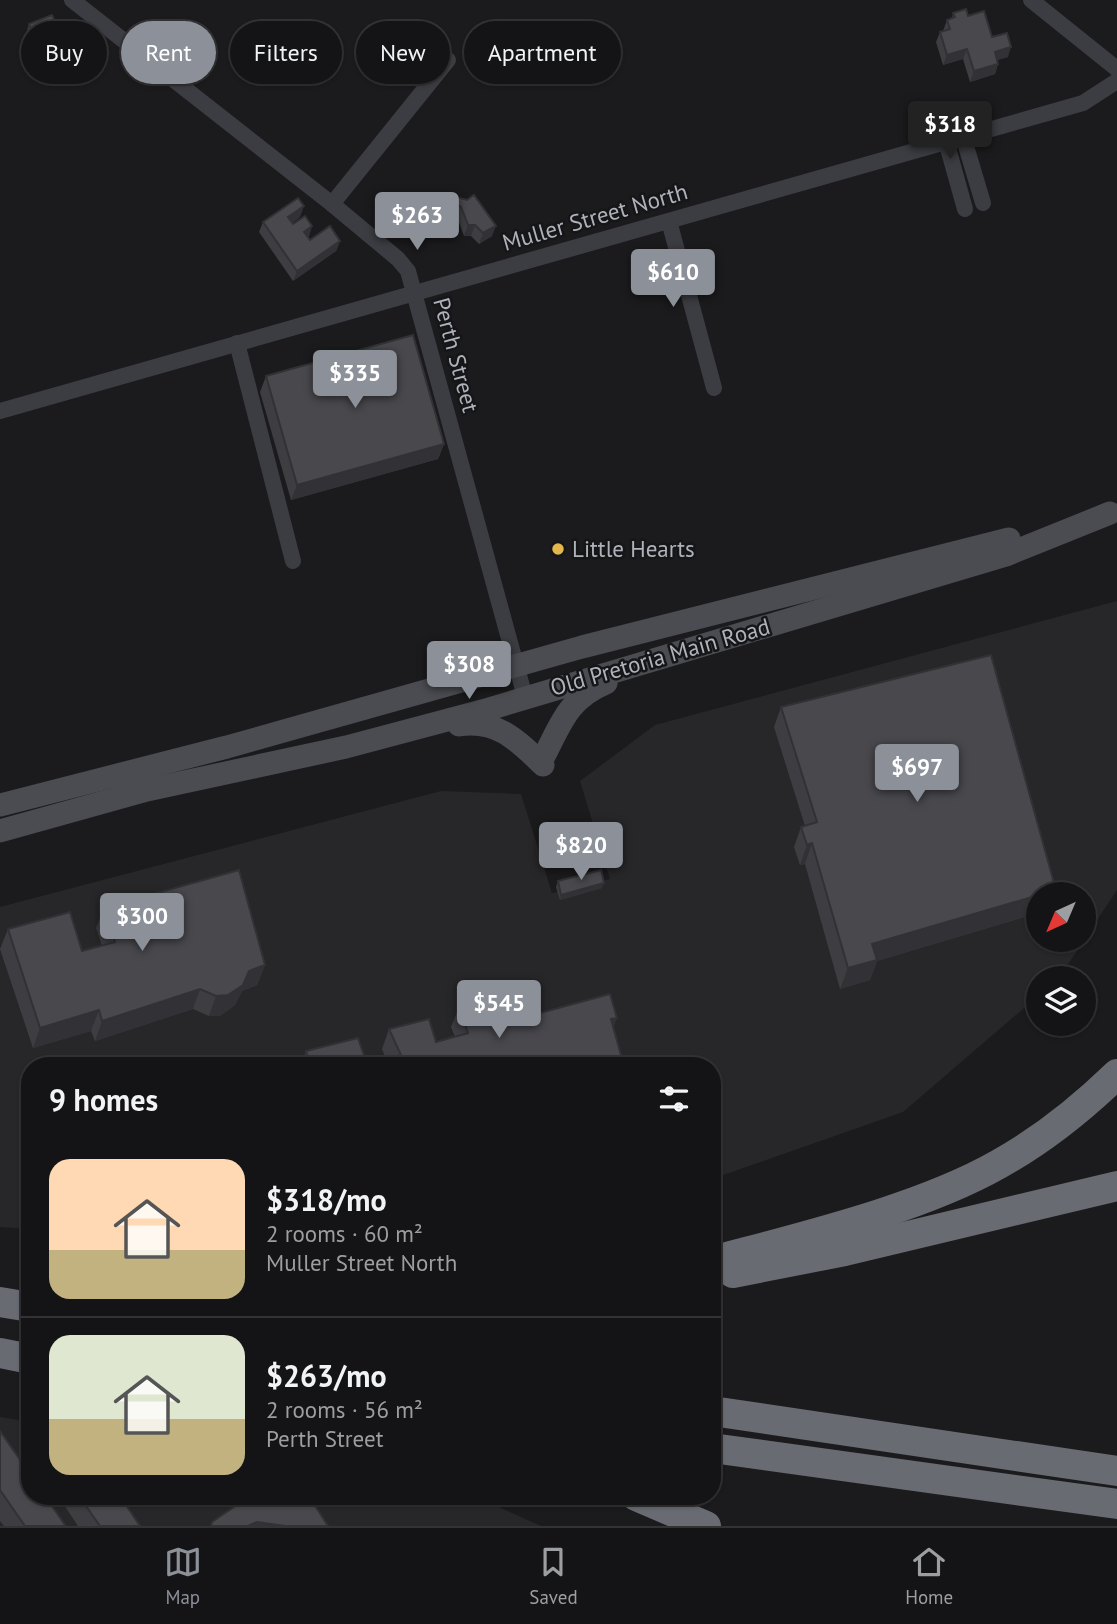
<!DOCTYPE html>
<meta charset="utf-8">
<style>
body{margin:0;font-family:"PT Sans",sans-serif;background:#1d1d1f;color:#f1f3f6;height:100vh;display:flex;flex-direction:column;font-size:26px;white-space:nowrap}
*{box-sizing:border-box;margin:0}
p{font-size:23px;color:#9d9ea1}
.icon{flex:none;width:38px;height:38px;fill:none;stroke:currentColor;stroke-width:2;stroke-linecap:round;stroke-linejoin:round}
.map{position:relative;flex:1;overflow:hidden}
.sheet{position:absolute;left:21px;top:1057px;width:700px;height:448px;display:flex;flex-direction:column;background:#141416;border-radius:28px;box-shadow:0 2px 5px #0004,0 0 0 2px #333335}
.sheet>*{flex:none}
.banner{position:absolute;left:21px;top:21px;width:700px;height:63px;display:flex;gap:14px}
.needle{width:46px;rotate:224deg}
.buttons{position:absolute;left:1026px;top:882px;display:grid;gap:14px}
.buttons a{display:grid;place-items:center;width:70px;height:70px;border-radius:50%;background:#141416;box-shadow:0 2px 5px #0004,0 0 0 2px #333335;font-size:35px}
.price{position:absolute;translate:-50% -60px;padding:0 16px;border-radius:7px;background:#8c9099;color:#fff;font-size:23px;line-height:46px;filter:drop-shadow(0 2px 4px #0008)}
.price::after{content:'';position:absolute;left:50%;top:42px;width:21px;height:16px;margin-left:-10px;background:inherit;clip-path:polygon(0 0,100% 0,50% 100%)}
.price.on{background:#222;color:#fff}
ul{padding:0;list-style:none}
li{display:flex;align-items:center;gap:21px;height:175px;padding:0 28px}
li+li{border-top:2px solid #333335}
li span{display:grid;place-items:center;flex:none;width:196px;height:140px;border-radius:21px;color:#555}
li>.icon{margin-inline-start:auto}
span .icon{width:84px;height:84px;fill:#fffc;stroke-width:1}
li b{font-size:30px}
h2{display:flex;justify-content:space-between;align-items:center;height:84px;padding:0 28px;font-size:30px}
.chip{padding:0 24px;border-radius:32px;background:#141416;box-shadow:0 2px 5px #0004,0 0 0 2px #333335;font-size:24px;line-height:63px}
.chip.on{background:#8c9099;color:#fff}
.menu{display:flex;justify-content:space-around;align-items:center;height:98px;border-top:2px solid #333335;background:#141416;font-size:19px;color:#9d9ea1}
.menu a{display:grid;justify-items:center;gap:4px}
.menu .on{color:#8c9099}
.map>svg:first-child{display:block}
.built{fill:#27272a;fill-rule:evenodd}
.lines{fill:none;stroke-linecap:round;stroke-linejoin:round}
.minor{stroke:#3c3d42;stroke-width:16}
.secondary{stroke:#4a4c51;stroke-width:23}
.motorway{stroke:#686b72;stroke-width:30}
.wall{fill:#3e3e42}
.shaded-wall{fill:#323236}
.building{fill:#48484d;stroke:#323236;stroke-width:2}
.poi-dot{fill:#e4b74c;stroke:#161618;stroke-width:2.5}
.labels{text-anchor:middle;stroke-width:5;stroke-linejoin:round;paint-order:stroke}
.street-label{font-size:23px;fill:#afb2bb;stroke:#161618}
.poi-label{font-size:23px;fill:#afb2bb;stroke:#161618;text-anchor:start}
</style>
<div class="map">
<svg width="1117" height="1526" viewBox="0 0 1117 1526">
<rect width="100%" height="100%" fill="#1b1b1d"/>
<g class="built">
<path d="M 1117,601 L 1117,890 L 1059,978 L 1038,978 L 1038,996 L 903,1112 L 712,1179 L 712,1066 L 30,1066 L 30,1229 L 0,1227 L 0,907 L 441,791 L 521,794 L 552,893 L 610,879 L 580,781 L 655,725 ZM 1038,894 L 1083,894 L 1083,940 L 1038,940 Z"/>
<path d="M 0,1417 L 30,1422 L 30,1496 L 474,1496 L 541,1526 L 0,1526 Z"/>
</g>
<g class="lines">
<g class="minor">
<path d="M 72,0 L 332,204 L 398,259 L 408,271 L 525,697"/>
<path d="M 1031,0 L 1117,69"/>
<path d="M 963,136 L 983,203"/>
<path d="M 946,141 L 965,209"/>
<path d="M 332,204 L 448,60"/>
<path d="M 669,221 L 714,388"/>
<path d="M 237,343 L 293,561"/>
<path d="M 0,411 L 1083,103 L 1117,81"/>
</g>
<g class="secondary">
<path d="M 459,725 C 497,719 517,740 543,765"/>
<path d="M 542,760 C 561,725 566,700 606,683"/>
<path d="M 0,805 L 227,747 L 582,647 L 1009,539"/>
<path d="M 0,831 L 147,790 L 346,747 L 489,709 L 1006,555 L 1110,513"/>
</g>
<g class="motorway">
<path d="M 712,1261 C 801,1237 920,1209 999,1164 C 1042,1140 1082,1108 1117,1074"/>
<path d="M 733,1273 L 845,1251 L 1117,1186"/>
<path d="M 0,1302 L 30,1307"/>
<path d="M 0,1353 L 30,1359"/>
<path d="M 712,1411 L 1117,1471"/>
<path d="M 712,1448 L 1117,1504"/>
<path d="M 636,1496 L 706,1526"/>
</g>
</g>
<g class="wall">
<path d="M 953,13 L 968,16 L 992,37 L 1008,57 L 997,60 L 998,64 L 995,74 L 970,82 L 963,59 L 943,65 L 936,42 L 940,32 L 943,31 L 947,20 L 952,18 Z"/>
<path d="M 29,24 L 61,36 L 57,46 L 34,55 L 26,34 Z"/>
<path d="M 456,197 L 492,236 L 479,244 L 471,236 L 464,236 L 457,217 L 451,213 Z"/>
<path d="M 300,217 L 292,223 L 293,224 L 312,226 L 308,237 L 310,240 L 340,241 L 336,251 L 293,281 L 259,232 L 263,222 Z"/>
<path d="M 266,376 L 444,444 L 438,459 L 291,500 L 260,392 Z"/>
<path d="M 781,707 L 1038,894 L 1038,913 L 877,961 L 870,980 L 840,989 L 805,864 L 800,865 L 794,847 L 801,827 L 805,826 L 774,727 Z"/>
<path d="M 558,881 L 602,888 L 560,900 L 556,887 Z"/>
<path d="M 104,908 L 265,965 L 257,985 L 242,991 L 235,1005 L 220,1016 L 209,1016 L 193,1009 L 95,1041 L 91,1031 L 33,1048 L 0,949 L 8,929 L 82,951 L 102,946 L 96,928 Z"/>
<path d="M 459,1007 L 507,1022 L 613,1028 L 624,1066 L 300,1066 L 306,1051 L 367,1064 L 386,1059 L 382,1049 L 389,1029 L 436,1042 L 455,1037 L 451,1027 Z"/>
<path d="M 0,1431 L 65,1526 L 4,1526 L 0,1521 Z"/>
<path d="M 58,1496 L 120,1496 L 140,1526 L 78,1526 Z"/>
</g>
<g class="shaded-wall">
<path d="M 61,36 L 57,46 L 34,55 L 38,45 Z"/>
<path d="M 1011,47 L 1008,57 L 991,62 L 995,52 Z"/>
<path d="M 967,49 L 963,59 L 943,65 L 947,55 Z"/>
<path d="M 998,64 L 995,74 L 970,82 L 974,71 Z"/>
<path d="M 304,206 L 300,217 L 284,228 L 288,217 Z"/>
<path d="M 468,225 L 475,225 L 471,236 L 464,236 Z"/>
<path d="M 312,226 L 309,237 L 300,242 L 304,232 Z"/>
<path d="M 496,226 L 492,236 L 479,244 L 483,233 Z"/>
<path d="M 340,241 L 336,251 L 293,281 L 297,271 Z"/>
<path d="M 444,444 L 438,459 L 291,500 L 297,485 Z"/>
<path d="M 812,843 L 805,864 L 800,865 L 807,845 Z"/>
<path d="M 604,883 L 602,888 L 560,900 L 561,895 Z"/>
<path d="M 1056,890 L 1055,894 L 1041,894 Z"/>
<path d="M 1038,895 L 1038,913 L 877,961 L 870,980 L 840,989 L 848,968 L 872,944 Z"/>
<path d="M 265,965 L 257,985 L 242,991 L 235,1005 L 220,1016 L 209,1016 L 216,996 L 249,971 Z"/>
<path d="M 200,989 L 193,1009 L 95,1041 L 102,1021 Z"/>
<path d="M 99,1010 L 91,1031 L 33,1048 L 40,1028 Z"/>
<path d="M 617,1018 L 610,1038 L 611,1019 Z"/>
<path d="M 257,1522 L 285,1526 L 248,1526 Z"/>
</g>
<g class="building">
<path d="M 966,9 L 968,16 L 984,11 L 992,37 L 1007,33 L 1011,47 L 995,52 L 998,64 L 974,71 L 967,49 L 947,55 L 940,32 L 950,29 L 947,20 L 955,17 L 953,13 Z"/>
<path d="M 52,15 L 61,36 L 38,45 L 29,24 Z"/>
<path d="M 474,195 L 496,226 L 483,233 L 475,225 L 468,225 L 461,207 L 455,203 L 456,197 L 467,200 Z"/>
<path d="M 298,198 L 304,206 L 288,217 L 293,224 L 305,216 L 312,226 L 304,232 L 310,240 L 330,226 L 340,241 L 297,271 L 263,222 Z"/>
<path d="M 413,335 L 444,444 L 297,485 L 266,376 Z"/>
<path d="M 991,655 L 1056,890 L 872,944 L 877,960 L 848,968 L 812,843 L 807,845 L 801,827 L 817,822 L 781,707 Z"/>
<path d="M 239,870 L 265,965 L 249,971 L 243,985 L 228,995 L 216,996 L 200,989 L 102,1021 L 99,1010 L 40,1028 L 8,929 L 70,912 L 82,951 L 115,942 L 104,908 Z"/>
<path d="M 601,870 L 604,883 L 561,895 L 558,881 Z"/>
<path d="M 610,994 L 617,1018 L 611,1019 L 624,1066 L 310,1066 L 306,1051 L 358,1038 L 367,1064 L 401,1055 L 389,1029 L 429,1019 L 436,1042 L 468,1033 L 459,1007 L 498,999 L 507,1022 Z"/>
<path d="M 0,1431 L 30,1474 L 30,1496 L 45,1496 L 65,1525 L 64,1526 L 25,1526 L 0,1490 Z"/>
<path d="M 79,1496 L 120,1496 L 140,1526 L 100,1526 Z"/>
<path d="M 250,1496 L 309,1496 L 328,1526 L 285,1526 L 257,1522 L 248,1526 L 211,1526 L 212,1522 Z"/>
</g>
<circle class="poi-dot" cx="558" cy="549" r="7"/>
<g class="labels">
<g class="street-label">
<text transform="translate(595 217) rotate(-16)" y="8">Muller Street North</text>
<text transform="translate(456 355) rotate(75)" y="8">Perth Street</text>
<text transform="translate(660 657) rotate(-16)" y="8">Old Pretoria Main Road</text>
</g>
<g class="poi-label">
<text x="572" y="557">Little Hearts</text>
</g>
</g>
</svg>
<div class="buttons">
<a><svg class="needle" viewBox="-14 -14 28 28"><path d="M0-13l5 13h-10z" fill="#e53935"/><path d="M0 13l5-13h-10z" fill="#9d9ea1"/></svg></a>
<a><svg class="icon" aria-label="layers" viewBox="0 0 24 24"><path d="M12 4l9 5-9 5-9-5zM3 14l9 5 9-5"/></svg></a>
</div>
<b class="price on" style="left:950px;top:161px">$318</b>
<b class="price" style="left:417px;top:252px">$263</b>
<b class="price" style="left:673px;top:309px">$610</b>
<b class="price" style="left:355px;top:410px">$335</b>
<b class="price" style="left:469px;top:701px">$308</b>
<b class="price" style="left:917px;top:804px">$697</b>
<b class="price" style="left:581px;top:882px">$820</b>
<b class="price" style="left:142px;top:953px">$300</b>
<b class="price" style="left:499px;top:1040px">$545</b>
<div class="banner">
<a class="chip">Buy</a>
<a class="chip on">Rent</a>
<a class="chip">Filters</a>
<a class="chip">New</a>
<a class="chip">Apartment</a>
</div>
<section class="sheet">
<h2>9 homes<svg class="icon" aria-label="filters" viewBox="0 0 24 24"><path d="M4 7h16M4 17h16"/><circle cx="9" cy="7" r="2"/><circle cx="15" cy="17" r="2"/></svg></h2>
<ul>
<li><span style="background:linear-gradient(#ffd9b3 65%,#c2b280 0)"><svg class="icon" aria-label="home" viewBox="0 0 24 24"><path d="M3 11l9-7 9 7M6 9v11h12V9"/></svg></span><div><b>$318/mo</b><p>2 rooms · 60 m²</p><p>Muller Street North</p></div></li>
<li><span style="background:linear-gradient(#dfe7d0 60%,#c2b280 0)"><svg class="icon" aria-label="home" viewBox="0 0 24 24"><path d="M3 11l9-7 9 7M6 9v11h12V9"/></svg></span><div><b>$263/mo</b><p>2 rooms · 56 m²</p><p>Perth Street</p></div></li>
</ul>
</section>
</div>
<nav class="menu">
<a class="on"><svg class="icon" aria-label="map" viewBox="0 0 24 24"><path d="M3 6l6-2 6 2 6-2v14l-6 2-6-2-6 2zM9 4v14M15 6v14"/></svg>Map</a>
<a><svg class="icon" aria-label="saved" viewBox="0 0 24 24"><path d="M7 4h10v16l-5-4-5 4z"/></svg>Saved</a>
<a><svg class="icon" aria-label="home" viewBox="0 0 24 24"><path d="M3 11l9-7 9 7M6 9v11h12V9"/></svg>Home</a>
</nav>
